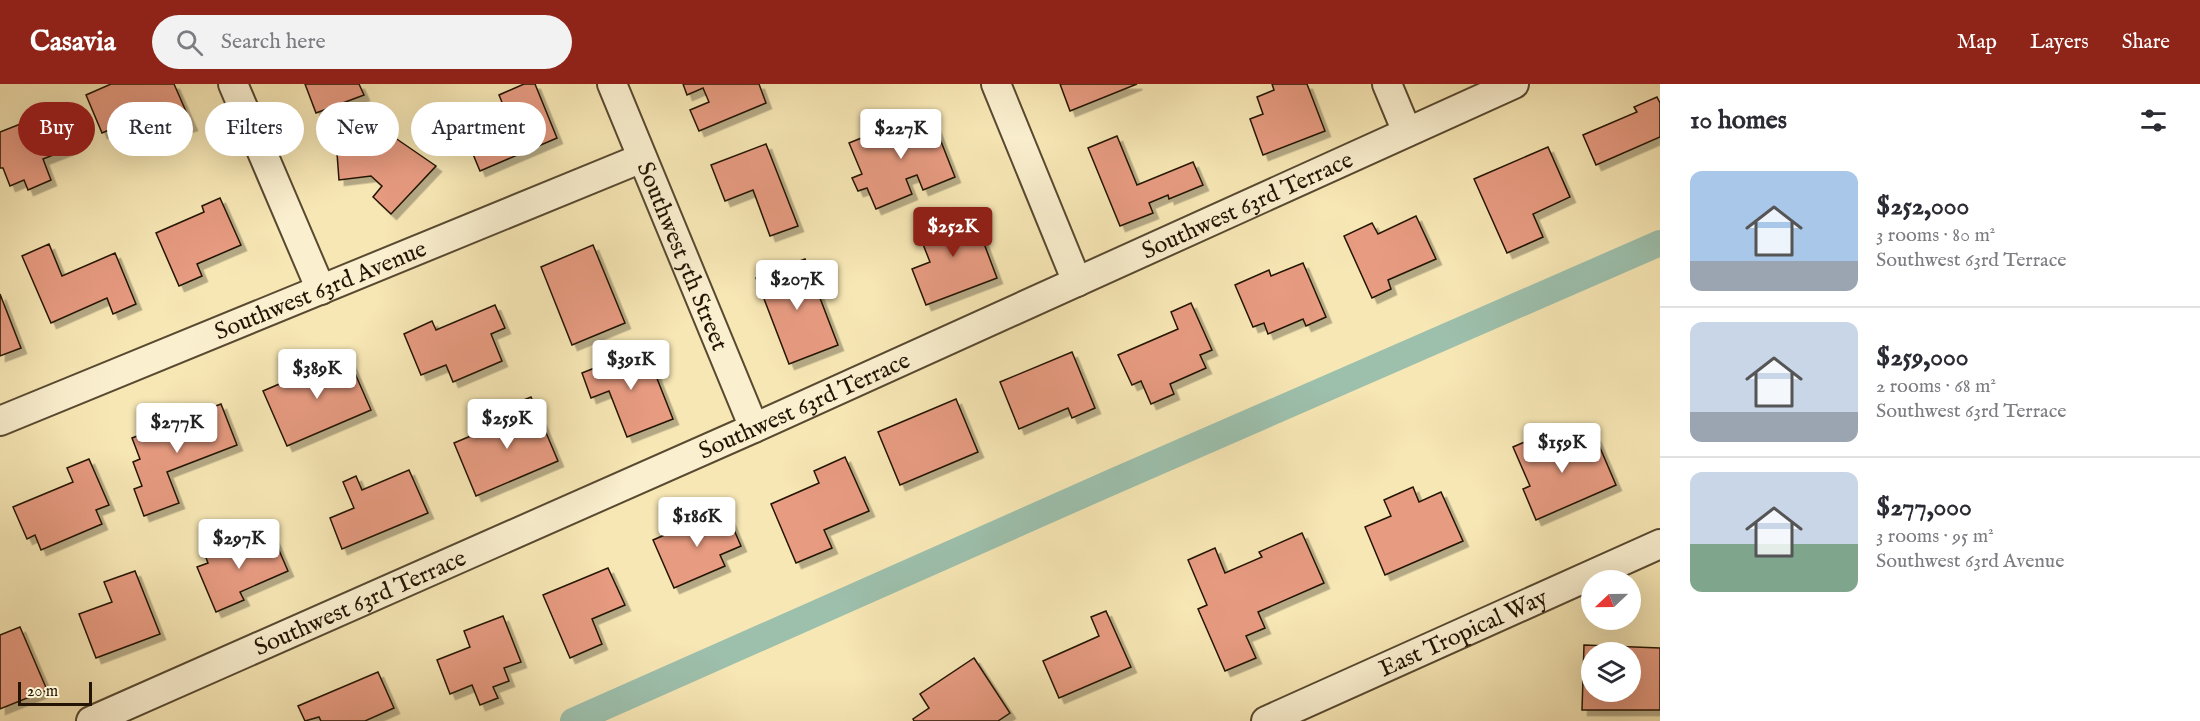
<!DOCTYPE html>
<meta charset="utf-8">
<style>
body{margin:0;font-family:"IM FELL English",serif;background:#f2f2f3;color:#2b2b33;height:100vh;display:flex;flex-direction:column;font-size:22px;white-space:nowrap}
*{box-sizing:border-box;margin:0}
p{font-size:20px;color:#7c7c81}
.icon{flex:none;width:33px;height:33px;fill:none;stroke:currentColor;stroke-width:2;stroke-linecap:round;stroke-linejoin:round}
.map{position:relative;flex:1;overflow:hidden}
.sheet{display:flex;flex-direction:column;background:#fff;width:540px}
.sheet>*{flex:none}
.top-card{position:absolute;left:18px;top:18px;width:570px;height:54px;display:flex;gap:12px}
.needle{width:39px;rotate:248deg}
.fabs{position:absolute;left:1581px;top:486px;display:grid;gap:12px}
.fabs a{display:grid;place-items:center;width:60px;height:60px;border-radius:50%;background:#fff;box-shadow:0 6px 24px #0002;font-size:30px}
.scale{position:absolute;left:18px;bottom:15px;width:74px;box-sizing:border-box;padding-left:6px;border:3px solid #231403;border-top:0;font-size:16px;line-height:21px;white-space:nowrap;color:#231403;-webkit-text-stroke:4px #faefcf;paint-order:stroke}
.price{position:absolute;translate:-50% -51px;padding:0 14px;border-radius:6px;background:#fff;color:#222;font-size:20px;line-height:39px;filter:drop-shadow(0 2px 3px #0008)}
.price::after{content:'';position:absolute;left:50%;top:36px;width:18px;height:14px;margin-left:-9px;background:inherit;clip-path:polygon(0 0,100% 0,50% 100%)}
.price.selected{background:#8f2418;color:#fff}
ul{padding:0;list-style:none}
li{display:flex;align-items:center;gap:18px;height:150px;padding:0 30px}
li+li{border-top:2px solid #e1e1e2}
li span{display:grid;place-items:center;flex:none;width:168px;height:120px;border-radius:12px;color:#555}
li>.icon{margin-inline-start:auto}
span .icon{width:72px;height:72px;fill:#fffc;stroke-width:1}
li b{font-size:26px}
h2{display:flex;justify-content:space-between;align-items:center;height:72px;padding:0 30px;font-size:26px}
.chip{padding:0 21px;border-radius:27px;background:#fff;box-shadow:0 6px 24px #0002;font-size:21px;line-height:54px}
.chip.selected{background:#8f2418;color:#fff}
header{display:flex;align-items:center;gap:36px;box-sizing:border-box;height:84px;padding:0 30px;background:#8f2418;color:#fff}
header strong{font-size:28px}
nav{display:flex;gap:33px;margin-inline-start:auto;font-size:21px}
.search{width:420px;height:54px;background:#f2f2f3;display:flex;align-items:center;gap:15px;box-sizing:border-box;padding:0 21px;border-radius:33px;color:#7c7c81;font-size:22px}
main{display:flex;flex:1;min-height:0}
.map>svg:first-child{display:block}
.lines{fill:none;stroke-linecap:round;stroke-linejoin:round}
.canal{stroke:#9dc0ad;stroke-width:26}
.building{fill:#e79b81;stroke:#231403;stroke-width:1.5;fill-rule:evenodd;filter:url(#shadow)}
.minor-casing{stroke:#584930;stroke-width:32}
.minor{stroke:#faefcf;stroke-width:28}
.labels{text-anchor:middle;stroke-width:4.5;stroke-linejoin:round;paint-order:stroke}
.street-label{font-size:24px;fill:#231403;stroke:#faefcf}
</style>
<header>
<strong>Casavia</strong>
<div class="search"><svg class="icon" aria-label="search" viewBox="0 0 24 24"><circle cx="10" cy="10" r="6"/><path d="M15 15l6 6"/></svg>Search here</div>
<nav><a>Map</a><a>Layers</a><a>Share</a></nav>
</header>
<main>
<div class="map">
<svg width="1660" height="637" viewBox="0 0 1660 637">
<defs>
<filter id="shadow"><feDropShadow dx="5.5" dy="5.5" stdDeviation="0" flood-color="#0004"/></filter>
</defs>
<rect width="100%" height="100%" fill="#f7e7b5"/>
<filter id="stains"><feTurbulence type="fractalNoise" baseFrequency=".00333" numOctaves="4"/><feColorMatrix values="0 0 0 0 .2 0 0 0 0 .09 0 0 0 0 .02 0 0 0 .5 -.17"/></filter>
<radialGradient id="worn" r=".72"><stop offset=".6" stop-color="#630" stop-opacity="0"/><stop offset="1" stop-color="#630" stop-opacity=".3"/></radialGradient>
<g class="lines">
<path class="canal" d="M 573,637 L 1112,398 L 1660,159"/>
</g>
<g class="building">
<path d="M 111,0 L 174,0 L 192,41 L 178,46 L 167,21 L 102,49 L 86,11 Z"/>
<path d="M 305,0 L 359,0 L 364,11 L 316,29 Z"/>
<path d="M 524,0 L 535,0 L 557,54 L 480,87 L 465,51 L 508,33 L 499,11 Z"/>
<path d="M 683,0 L 759,0 L 766,19 L 699,47 L 690,26 L 709,18 L 703,4 L 687,11 Z"/>
<path d="M 1060,0 L 1137,0 L 1070,27 Z"/>
<path d="M 1272,0 L 1307,0 L 1325,47 L 1263,71 L 1250,35 L 1263,30 L 1257,13 L 1274,6 Z"/>
<path d="M 1657,13 L 1660,19 L 1660,53 L 1596,81 L 1583,51 L 1637,28 L 1634,23 Z"/>
<path d="M 56,26 L 71,64 L 43,75 L 51,96 L 28,106 L 24,96 L 10,102 L 3,84 L 0,84 L 0,48 Z"/>
<path d="M 929,27 L 955,93 L 923,106 L 917,91 L 906,95 L 912,110 L 876,125 L 867,104 L 858,107 L 852,94 L 862,90 L 849,59 Z"/>
<path d="M 388,49 L 436,82 L 391,130 L 373,113 L 382,102 L 371,92 L 339,96 L 336,56 Z"/>
<path d="M 1117,52 L 1137,101 L 1193,78 L 1203,101 L 1169,115 L 1168,111 L 1149,119 L 1153,129 L 1120,142 L 1088,64 Z"/>
<path d="M 766,60 L 798,142 L 770,152 L 753,106 L 725,117 L 711,81 Z"/>
<path d="M 1548,63 L 1570,113 L 1533,130 L 1543,153 L 1507,169 L 1474,95 Z"/>
<path d="M 220,114 L 241,161 L 197,180 L 202,192 L 179,202 L 156,149 L 204,128 L 202,122 Z"/>
<path d="M 971,125 L 997,194 L 926,221 L 912,185 L 930,178 L 917,145 Z"/>
<path d="M 1416,132 L 1436,175 L 1388,196 L 1391,205 L 1372,214 L 1344,152 L 1372,139 L 1378,150 Z"/>
<path d="M 49,160 L 62,192 L 115,169 L 136,220 L 113,230 L 107,214 L 51,239 L 22,172 Z"/>
<path d="M 593,161 L 625,239 L 572,261 L 541,183 Z"/>
<path d="M 805,175 L 838,261 L 789,280 L 756,194 Z"/>
<path d="M 1303,179 L 1326,233 L 1306,242 L 1303,235 L 1268,250 L 1264,239 L 1253,243 L 1235,201 L 1269,186 L 1271,192 Z"/>
<path d="M 0,210 L 21,264 L 0,272 Z"/>
<path d="M 1191,219 L 1212,266 L 1200,271 L 1206,284 L 1170,300 L 1174,310 L 1151,320 L 1141,297 L 1132,301 L 1118,271 L 1178,245 L 1171,228 Z"/>
<path d="M 495,221 L 505,244 L 491,250 L 502,277 L 453,298 L 446,281 L 421,291 L 404,250 L 432,237 L 436,246 Z"/>
<path d="M 645,264 L 673,335 L 627,353 L 609,307 L 591,314 L 582,289 Z"/>
<path d="M 1072,268 L 1095,324 L 1072,334 L 1068,324 L 1019,345 L 1000,298 Z"/>
<path d="M 347,271 L 371,326 L 287,362 L 263,307 Z"/>
<path d="M 531,313 L 558,377 L 476,412 L 454,359 L 514,334 L 509,322 Z"/>
<path d="M 956,315 L 978,368 L 900,401 L 878,348 Z"/>
<path d="M 221,320 L 237,361 L 167,388 L 179,419 L 144,432 L 134,405 L 142,402 L 133,378 L 140,375 L 132,354 Z"/>
<path d="M 1541,351 L 1551,372 L 1595,352 L 1616,401 L 1536,436 L 1523,405 L 1530,402 L 1513,363 Z"/>
<path d="M 845,373 L 869,427 L 824,446 L 832,464 L 796,479 L 771,420 L 819,399 L 814,387 Z"/>
<path d="M 89,375 L 109,421 L 96,426 L 102,440 L 41,466 L 35,451 L 27,455 L 13,423 L 73,398 L 67,384 Z"/>
<path d="M 409,386 L 428,429 L 342,465 L 330,434 L 354,424 L 343,398 L 356,392 L 362,406 Z"/>
<path d="M 1413,403 L 1419,418 L 1441,408 L 1463,457 L 1385,491 L 1365,443 L 1391,432 L 1384,416 Z"/>
<path d="M 725,425 L 741,462 L 720,471 L 725,482 L 674,504 L 653,456 Z"/>
<path d="M 1302,449 L 1324,499 L 1258,528 L 1265,544 L 1246,552 L 1256,574 L 1225,587 L 1198,525 L 1207,521 L 1188,476 L 1215,464 L 1225,489 L 1262,473 L 1259,468 Z"/>
<path d="M 272,450 L 288,487 L 240,508 L 244,516 L 216,528 L 197,483 L 208,479 L 203,466 L 225,457 L 230,468 Z"/>
<path d="M 608,484 L 625,521 L 592,535 L 602,560 L 570,574 L 543,511 Z"/>
<path d="M 135,487 L 160,550 L 96,574 L 79,530 L 112,518 L 104,498 Z"/>
<path d="M 1106,527 L 1131,583 L 1059,614 L 1043,577 L 1099,552 L 1091,533 Z"/>
<path d="M 503,532 L 521,578 L 504,584 L 509,597 L 493,603 L 498,614 L 480,621 L 472,601 L 450,610 L 437,576 L 470,563 L 464,547 Z"/>
<path d="M 20,543 L 47,606 L 0,625 L 0,551 Z"/>
<path d="M 1584,561 L 1660,564 L 1660,626 L 1582,626 ZM 1592,568 L 1630,568 L 1630,608 L 1592,608 Z"/>
<path d="M 974,574 L 1010,629 L 998,637 L 914,637 L 913,635 L 929,624 L 920,610 Z"/>
<path d="M 378,588 L 394,624 L 365,637 L 321,637 L 319,633 L 305,637 L 298,622 Z"/>
</g>
<g class="lines">
<g class="minor-casing">
<g id="minor">
<path d="M 233,0 L 321,206"/>
<path id="s1" d="M 612,0 L 754,344"/>
<path d="M 996,0 L 1077,198"/>
<path d="M 1387,0 L 1407,48"/>
<path id="s2" d="M 0,337 L 642,74"/>
<path id="s3" d="M 91,637 L 754,344 L 1514,0"/>
<path id="s4" d="M 1266,637 L 1660,460"/>
</g>
</g>
<use href="#minor" class="minor"/>
</g>
<g class="labels">
<g class="street-label">
<text dy="8" stroke="none"><textPath href="#s3" startOffset="1266">Southwest 63rd Terrace</textPath></text>
<text dy="8" stroke="none"><textPath href="#s1" startOffset="186">Southwest 5th Street</textPath></text>
<text dy="8" stroke="none"><textPath href="#s2" startOffset="346">Southwest 63rd Avenue</textPath></text>
<text dy="8" stroke="none"><textPath href="#s3" startOffset="780">Southwest 63rd Terrace</textPath></text>
<text dy="8" stroke="none"><textPath href="#s3" startOffset="294">Southwest 63rd Terrace</textPath></text>
<text dy="8" stroke="none"><textPath href="#s4" startOffset="216">East Tropical Way</textPath></text>
</g>
</g>
<rect width="100%" height="100%" filter="url(#stains)"/>
<rect width="100%" height="100%" fill="url(#worn)"/>
</svg>
<div class="fabs">
<a><svg class="needle" viewBox="-14 -14 28 28"><path d="M0-13l5 13h-10z" fill="#e53935"/><path d="M0 13l5-13h-10z" fill="#7c7c81"/></svg></a>
<a><svg class="icon" aria-label="layers" viewBox="0 0 24 24"><path d="M12 4l9 5-9 5-9-5zM3 14l9 5 9-5"/></svg></a>
</div>
<div class="scale">20 m</div>
<b class="price" style="left:901px;top:76px">$227K</b>
<b class="price selected" style="left:953px;top:174px">$252K</b>
<b class="price" style="left:797px;top:227px">$207K</b>
<b class="price" style="left:631px;top:307px">$391K</b>
<b class="price" style="left:317px;top:316px">$389K</b>
<b class="price" style="left:507px;top:366px">$259K</b>
<b class="price" style="left:177px;top:370px">$277K</b>
<b class="price" style="left:1562px;top:390px">$159K</b>
<b class="price" style="left:697px;top:464px">$186K</b>
<b class="price" style="left:239px;top:486px">$297K</b>
<div class="top-card">
<a class="chip selected">Buy</a>
<a class="chip">Rent</a>
<a class="chip">Filters</a>
<a class="chip">New</a>
<a class="chip">Apartment</a>
</div>
</div>
<section class="sheet">
<h2>10 homes<svg class="icon" aria-label="filters" viewBox="0 0 24 24"><path d="M4 7h16M4 17h16"/><circle cx="9" cy="7" r="2"/><circle cx="15" cy="17" r="2"/></svg></h2>
<ul>
<li><span style="background:linear-gradient(#a9c7e8 75%,#9aa5b1 0)"><svg class="icon" aria-label="home" viewBox="0 0 24 24"><path d="M3 11l9-7 9 7M6 9v11h12V9"/></svg></span><div><b>$252,000</b><p>3 rooms · 80 m²</p><p>Southwest 63rd Terrace</p></div></li>
<li><span style="background:linear-gradient(#c9d6e8 75%,#9aa5b1 0)"><svg class="icon" aria-label="home" viewBox="0 0 24 24"><path d="M3 11l9-7 9 7M6 9v11h12V9"/></svg></span><div><b>$259,000</b><p>2 rooms · 68 m²</p><p>Southwest 63rd Terrace</p></div></li>
<li><span style="background:linear-gradient(#c9d6e8 60%,#7fa58c 0)"><svg class="icon" aria-label="home" viewBox="0 0 24 24"><path d="M3 11l9-7 9 7M6 9v11h12V9"/></svg></span><div><b>$277,000</b><p>3 rooms · 95 m²</p><p>Southwest 63rd Avenue</p></div></li>
</ul>
</section>
</main>
